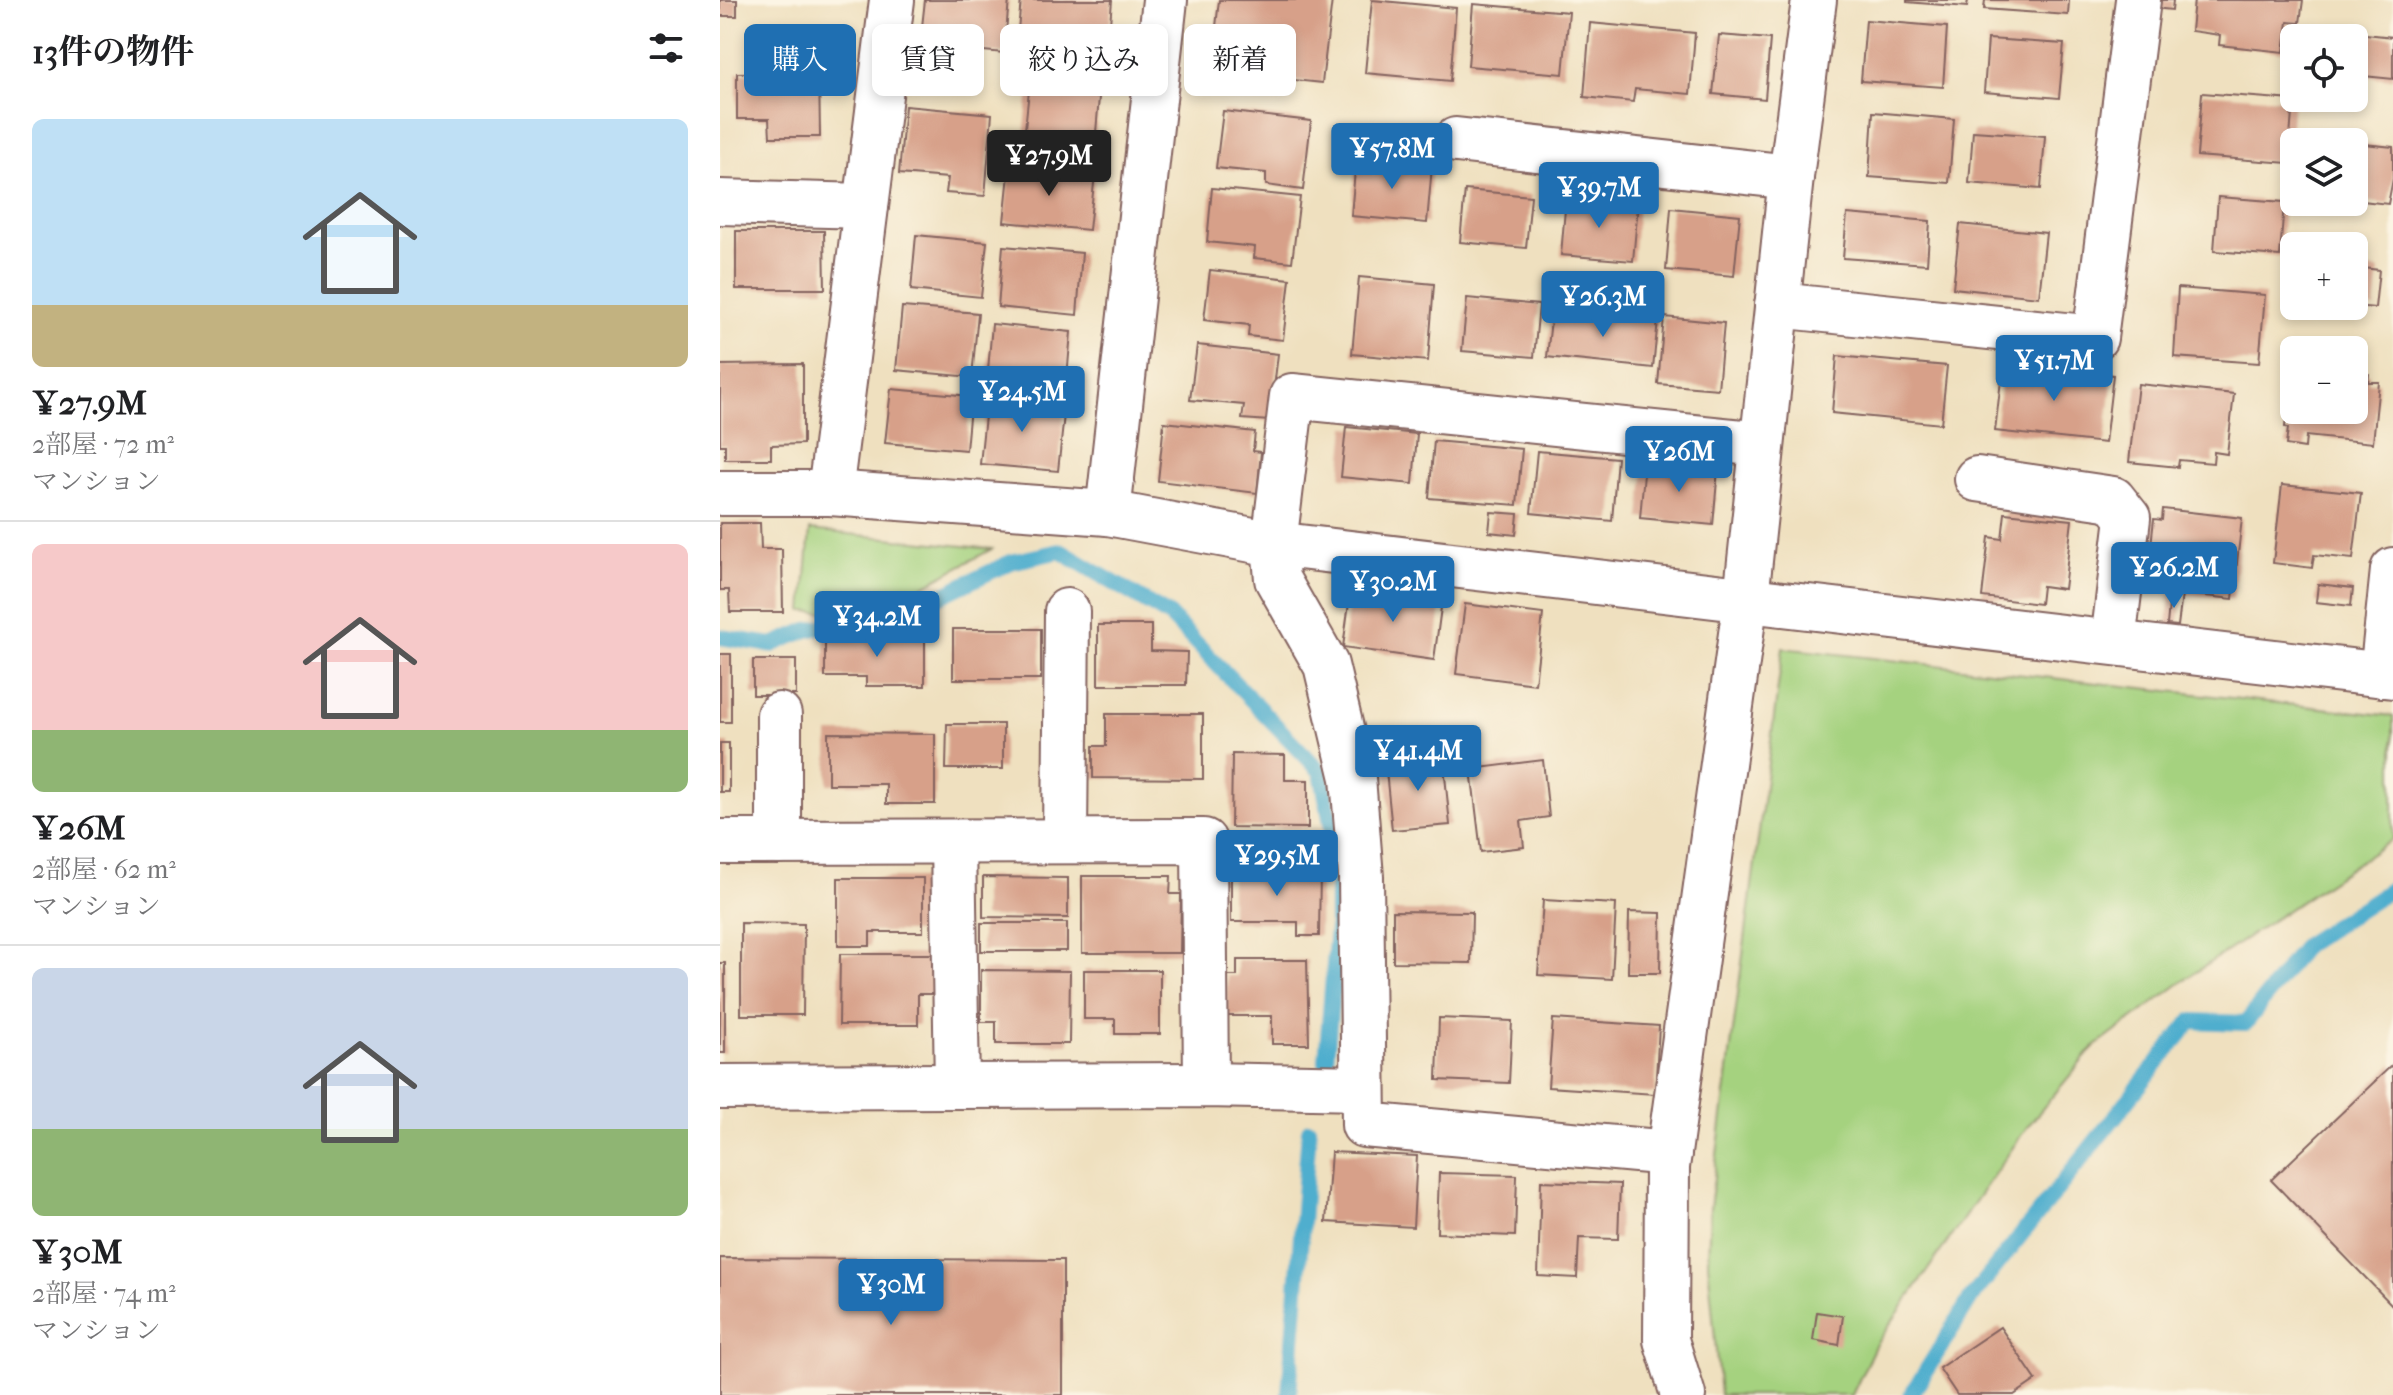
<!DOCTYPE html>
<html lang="ja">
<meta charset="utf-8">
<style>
body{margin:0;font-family:"IM FELL French Canon","Noto Serif JP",serif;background:#f2f2f2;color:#202124;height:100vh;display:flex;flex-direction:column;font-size:30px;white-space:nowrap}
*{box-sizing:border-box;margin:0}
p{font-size:26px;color:#757577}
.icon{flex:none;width:44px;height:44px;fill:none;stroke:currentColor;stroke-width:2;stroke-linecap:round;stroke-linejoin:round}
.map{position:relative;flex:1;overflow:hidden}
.details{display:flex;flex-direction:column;background:#fff;width:720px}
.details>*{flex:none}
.hud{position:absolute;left:24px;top:24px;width:760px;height:72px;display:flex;gap:16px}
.controls{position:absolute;left:1560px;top:24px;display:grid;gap:16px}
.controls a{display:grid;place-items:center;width:88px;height:88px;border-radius:12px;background:#fff;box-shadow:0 4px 12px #0003;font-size:40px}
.price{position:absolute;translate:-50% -68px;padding:0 18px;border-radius:8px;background:#1f6fb2;color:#fff;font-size:26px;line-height:52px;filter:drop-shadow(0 2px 4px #0008)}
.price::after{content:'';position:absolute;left:50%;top:48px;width:24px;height:18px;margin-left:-12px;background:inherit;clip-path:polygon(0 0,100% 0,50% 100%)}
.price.current{background:#222;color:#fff}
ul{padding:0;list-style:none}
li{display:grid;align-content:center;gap:16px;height:424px;padding:0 32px}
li+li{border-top:2px solid #e0e0e0}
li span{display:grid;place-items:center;height:248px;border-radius:12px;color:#555}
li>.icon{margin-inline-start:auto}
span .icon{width:144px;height:144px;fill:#fffc;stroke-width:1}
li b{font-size:34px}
h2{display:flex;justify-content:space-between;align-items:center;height:96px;padding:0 32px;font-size:34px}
.tag{padding:0 28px;border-radius:12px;background:#fff;box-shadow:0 4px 12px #0003;font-size:28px;line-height:72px}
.tag.current{background:#1f6fb2;color:#fff}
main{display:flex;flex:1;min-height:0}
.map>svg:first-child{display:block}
.green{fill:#a5d27f;stroke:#787855;stroke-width:2}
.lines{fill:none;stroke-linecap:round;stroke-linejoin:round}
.stream{stroke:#4faece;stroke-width:16}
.building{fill:#d7a089}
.minor-casing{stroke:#84635f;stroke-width:48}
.minor{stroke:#fff;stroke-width:44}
</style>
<main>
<section class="details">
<h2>13件の物件<svg class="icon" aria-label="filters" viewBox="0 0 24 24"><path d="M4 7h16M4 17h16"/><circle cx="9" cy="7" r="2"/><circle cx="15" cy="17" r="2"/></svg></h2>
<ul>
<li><span style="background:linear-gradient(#bfe0f5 75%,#c2b280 0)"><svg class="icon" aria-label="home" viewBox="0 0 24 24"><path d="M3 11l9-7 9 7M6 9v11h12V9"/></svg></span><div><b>¥27.9M</b><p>2部屋 · 72 m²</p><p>マンション</p></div></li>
<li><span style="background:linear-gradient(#f6c9c9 75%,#8fb573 0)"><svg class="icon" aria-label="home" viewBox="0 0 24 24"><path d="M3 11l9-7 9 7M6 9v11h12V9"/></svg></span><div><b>¥26M</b><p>2部屋 · 62 m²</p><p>マンション</p></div></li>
<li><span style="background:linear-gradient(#c9d6e8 65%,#8fb573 0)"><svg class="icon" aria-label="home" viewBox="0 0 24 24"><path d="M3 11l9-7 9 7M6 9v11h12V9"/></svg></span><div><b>¥30M</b><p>2部屋 · 74 m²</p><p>マンション</p></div></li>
</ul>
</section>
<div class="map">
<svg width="1673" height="1395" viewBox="0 0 1673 1395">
<rect width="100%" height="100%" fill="#fcf5e5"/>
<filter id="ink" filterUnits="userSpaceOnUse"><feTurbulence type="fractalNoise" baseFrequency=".0125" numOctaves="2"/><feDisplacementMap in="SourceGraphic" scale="16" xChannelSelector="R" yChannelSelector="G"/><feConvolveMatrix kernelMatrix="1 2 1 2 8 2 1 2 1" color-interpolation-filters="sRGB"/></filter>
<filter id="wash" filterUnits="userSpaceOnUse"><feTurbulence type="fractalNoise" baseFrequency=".006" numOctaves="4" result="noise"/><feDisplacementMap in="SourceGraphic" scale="32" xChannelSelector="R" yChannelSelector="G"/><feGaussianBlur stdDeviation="1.8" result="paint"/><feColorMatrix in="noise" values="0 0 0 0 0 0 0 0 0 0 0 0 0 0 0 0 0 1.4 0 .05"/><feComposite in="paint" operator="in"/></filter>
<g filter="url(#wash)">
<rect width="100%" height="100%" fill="#efe0bf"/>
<g class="green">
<path d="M 90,530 L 272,549 L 159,610 L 113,613 L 83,611 Z"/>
<path d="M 1063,648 L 1673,716 L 1673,839 L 1470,976 L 1372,1049 L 1307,1127 L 1155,1346 L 1132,1395 L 1000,1395 L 988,1262 L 990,1208 Z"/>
</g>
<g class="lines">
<g class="stream">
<path d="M 0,637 L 52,645 L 87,630 L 191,610 L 291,562 L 340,551 L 450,616 L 601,772 L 617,854 L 617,929 L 606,1061"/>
<path d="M 569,1395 L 589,1130"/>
<path d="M 1191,1395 L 1251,1298 L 1471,1021 L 1526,1023 L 1585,945 L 1673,888"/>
</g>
</g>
<g id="blocks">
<g class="building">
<rect x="0" y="0" width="17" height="16"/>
<path d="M 205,0 L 289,0 L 284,53 L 200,45 Z"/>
<path d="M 301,0 L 392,0 L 388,48 L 297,40 Z"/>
<path d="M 499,0 L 612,0 L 602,83 L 491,71 Z"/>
<path d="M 652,0 L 736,8 L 730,81 L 645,73 Z"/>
<path d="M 1187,0 L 1248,0 L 1247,7 L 1187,2 Z"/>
<path d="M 1265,0 L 1349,0 L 1348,15 L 1264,9 Z"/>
<path d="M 1435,0 L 1453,0 L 1452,10 L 1434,8 Z"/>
<path d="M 1474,0 L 1583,0 L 1580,23 L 1568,22 L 1564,52 L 1499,45 L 1500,35 L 1471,31 Z"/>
<path d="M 753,4 L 849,12 L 843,74 L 748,66 Z"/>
<path d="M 1146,20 L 1227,27 L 1223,87 L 1141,81 Z"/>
<path d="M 870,23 L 975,33 L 970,94 L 915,89 L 913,102 L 864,97 Z"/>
<path d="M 1617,31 L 1673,37 L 1673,79 L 1634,75 L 1634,38 L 1616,38 Z"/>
<path d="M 999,35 L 1050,39 L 1045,99 L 993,94 Z"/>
<path d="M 1268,39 L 1344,44 L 1339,98 L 1264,92 Z"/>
<path d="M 99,72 L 100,137 L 50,137 L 49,119 L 17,119 L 17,73 Z"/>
<path d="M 309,90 L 379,97 L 374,156 L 303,149 Z"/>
<path d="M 1482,93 L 1573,100 L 1568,163 L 1477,156 Z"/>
<path d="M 185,106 L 272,114 L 265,196 L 226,193 L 228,178 L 179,174 Z"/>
<path d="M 503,111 L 591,121 L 583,190 L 546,185 L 546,173 L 496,168 Z"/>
<path d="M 1153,112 L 1234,119 L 1229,183 L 1149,177 Z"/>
<path d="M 1253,131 L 1325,136 L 1321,189 L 1249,183 Z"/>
<path d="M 1634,143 L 1673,147 L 1673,179 L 1668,204 L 1634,200 Z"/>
<path d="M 636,159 L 712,166 L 707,223 L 631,216 Z"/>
<path d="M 290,165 L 375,174 L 369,230 L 284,222 Z"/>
<path d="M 492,188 L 580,197 L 572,262 L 534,258 L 535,247 L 487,242 Z"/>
<path d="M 745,190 L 811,196 L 806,248 L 740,242 Z"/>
<path d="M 1498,197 L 1564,202 L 1560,256 L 1494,251 Z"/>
<path d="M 846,198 L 918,205 L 913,261 L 841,255 Z"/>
<path d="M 951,208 L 1020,215 L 1014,276 L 946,270 Z"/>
<path d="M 1127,214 L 1210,221 L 1207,264 L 1123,258 Z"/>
<path d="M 1240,224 L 1326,233 L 1319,297 L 1233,288 Z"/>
<path d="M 16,231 L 104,231 L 105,289 L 16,289 Z"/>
<path d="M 196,235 L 267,242 L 261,297 L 191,290 Z"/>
<path d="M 283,246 L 362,253 L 357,315 L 278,307 Z"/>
<path d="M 1634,267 L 1659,270 L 1655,308 L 1634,306 Z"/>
<path d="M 490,270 L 570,279 L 563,340 L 528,336 L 529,325 L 484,320 Z"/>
<path d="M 639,277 L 714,284 L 708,361 L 632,354 Z"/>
<path d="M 1458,288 L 1545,295 L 1539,363 L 1454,357 Z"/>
<path d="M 747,298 L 819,305 L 814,357 L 742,351 Z"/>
<path d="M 182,307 L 258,313 L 252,377 L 176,370 Z"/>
<path d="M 832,310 L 938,320 L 933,368 L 827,357 Z"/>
<path d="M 944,317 L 1004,323 L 998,389 L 938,384 Z"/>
<path d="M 272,324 L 351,332 L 346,389 L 267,382 Z"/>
<path d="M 477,345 L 558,354 L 550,421 L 522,419 L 524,405 L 470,400 Z"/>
<path d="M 1117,356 L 1227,366 L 1221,424 L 1112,413 Z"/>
<path d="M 1283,363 L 1393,375 L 1385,443 L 1275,431 Z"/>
<path d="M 83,364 L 83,444 L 51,445 L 51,459 L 5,459 L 5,445 L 0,445 L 0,365 Z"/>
<path d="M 1572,365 L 1574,365 L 1574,410 L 1634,410 L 1634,372 L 1649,374 L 1648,382 L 1659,382 L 1653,443 L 1586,436 L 1585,448 L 1566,445 L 1568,428 L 1565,427 Z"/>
<path d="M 1418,384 L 1514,394 L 1507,454 L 1494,452 L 1493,463 L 1459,460 L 1458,467 L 1409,462 Z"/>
<path d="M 171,389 L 251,396 L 246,450 L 165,443 Z"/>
<path d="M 267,397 L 345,405 L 338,471 L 260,464 Z"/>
<path d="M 444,422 L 535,432 L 533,451 L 541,452 L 537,493 L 438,481 Z"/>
<path d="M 626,427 L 697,434 L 693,484 L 621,477 Z"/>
<path d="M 714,441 L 802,449 L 797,505 L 709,498 Z"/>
<path d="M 817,451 L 897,458 L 892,521 L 811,513 Z"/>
<path d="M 925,462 L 998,469 L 993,525 L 920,518 Z"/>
<path d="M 1562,485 L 1641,493 L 1633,559 L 1594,555 L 1592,568 L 1553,563 Z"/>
<path d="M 1443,509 L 1522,518 L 1513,599 L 1467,594 L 1470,567 L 1429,563 L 1434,519 L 1442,520 Z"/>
<path d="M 771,512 L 798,514 L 796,535 L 769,532 Z"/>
<path d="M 1285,513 L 1352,520 L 1344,589 L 1322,586 L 1320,604 L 1262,597 L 1269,537 L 1282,539 Z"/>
<path d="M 0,523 L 40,523 L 41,549 L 62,549 L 63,612 L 10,612 L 9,590 L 0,590 Z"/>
<path d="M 1598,584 L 1633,588 L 1631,606 L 1596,602 Z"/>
<path d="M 631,588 L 722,600 L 714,660 L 623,647 Z"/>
<path d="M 1450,594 L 1462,595 L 1458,626 L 1447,625 Z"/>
<path d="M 745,604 L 823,614 L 815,684 L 736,674 Z"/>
<path d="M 378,625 L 431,625 L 431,651 L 467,652 L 466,685 L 378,685 Z"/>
<rect x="233" y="629" width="88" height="50"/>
<path d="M 105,635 L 205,635 L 205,686 L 146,686 L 146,677 L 105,677 Z"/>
<rect x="0" y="654" width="11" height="68"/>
<rect x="33" y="660" width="43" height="35"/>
<path d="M 386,714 L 483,714 L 483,779 L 373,778 L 373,746 L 386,746 Z"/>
<path d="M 227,724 L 283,724 L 283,769 L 226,769 Z"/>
<path d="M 108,733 L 215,734 L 215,804 L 166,804 L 166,784 L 108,784 Z"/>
<rect x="0" y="743" width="9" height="49"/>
<path d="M 512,754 L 565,755 L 565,780 L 588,780 L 588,828 L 511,827 Z"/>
<path d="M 723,756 L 730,825 L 672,830 L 665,761 Z"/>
<path d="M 823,760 L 829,817 L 801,821 L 804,847 L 761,852 L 751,769 Z"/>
<path d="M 511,871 L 600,871 L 599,936 L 578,936 L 578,922 L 511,922 Z"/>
<path d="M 362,876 L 451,876 L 450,894 L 461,894 L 460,953 L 362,953 Z"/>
<path d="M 263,877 L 348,878 L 348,918 L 263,917 Z"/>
<path d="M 118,878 L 203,878 L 203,932 L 150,932 L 150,946 L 118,946 Z"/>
<path d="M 823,900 L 896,904 L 892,979 L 818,975 Z"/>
<path d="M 673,911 L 752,912 L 751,963 L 673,962 Z"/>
<path d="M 909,912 L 941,913 L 940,973 L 908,973 Z"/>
<path d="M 21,923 L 84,924 L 83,1015 L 21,1015 Z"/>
<rect x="261" y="923" width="86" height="28"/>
<path d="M 120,954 L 213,954 L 213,994 L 198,994 L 198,1025 L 119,1025 Z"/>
<path d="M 517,960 L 587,960 L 589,1044 L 552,1044 L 552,1016 L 507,1016 L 507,976 L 517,976 Z"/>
<rect x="0" y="963" width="5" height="90"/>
<path d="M 261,970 L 350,971 L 349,1044 L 276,1044 L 276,1022 L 261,1022 Z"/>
<path d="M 364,970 L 440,970 L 440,1034 L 395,1034 L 395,1019 L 364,1019 Z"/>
<path d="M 719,1018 L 792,1021 L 789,1083 L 717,1080 Z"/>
<path d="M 833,1019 L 939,1026 L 935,1094 L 828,1087 Z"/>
<path d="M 1673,1064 L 1673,1306 L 1551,1180 Z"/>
<path d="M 611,1152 L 697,1156 L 693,1227 L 606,1222 Z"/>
<path d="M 719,1173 L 797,1175 L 795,1236 L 717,1233 Z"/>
<path d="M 821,1181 L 900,1184 L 898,1239 L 859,1238 L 857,1278 L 818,1276 Z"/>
<path d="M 0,1258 L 343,1260 L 343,1395 L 0,1395 Z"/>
<path d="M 1097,1312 L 1123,1316 L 1119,1345 L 1093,1340 Z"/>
<path d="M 1280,1327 L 1316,1380 L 1294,1395 L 1237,1395 L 1219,1368 Z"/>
</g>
</g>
</g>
<g filter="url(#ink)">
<use href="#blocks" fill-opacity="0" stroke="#84635f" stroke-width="2"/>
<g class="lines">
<g class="minor-casing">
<g id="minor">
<path d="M 736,140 L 1071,177"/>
<path d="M 0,202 L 146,206"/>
<path d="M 1057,305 L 1375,338 L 1418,0"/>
<path d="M 1257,479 L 1393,499 L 1408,518 L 1393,642"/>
<path d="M 0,493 L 110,493 L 388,513 L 554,544 L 1673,676"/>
<path d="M 110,493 L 172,0"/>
<path d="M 388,513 L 445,0"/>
<path d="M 1662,675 L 1673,570"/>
<path d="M 345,841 L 347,611"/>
<path d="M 0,842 L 484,841 L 486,1085"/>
<path d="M 59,842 L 59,715"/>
<path d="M 233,842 L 237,1086"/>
<path d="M 0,1087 L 486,1085 L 642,1088"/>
<path d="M 949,1153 L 644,1125 L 641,877 L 633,778 L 606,665 L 557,579 L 554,544 L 572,396 L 1042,444"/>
<path d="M 963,1395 L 946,1340 L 947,1167 L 1026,598 L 1071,177 L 1094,0"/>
</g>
</g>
<use href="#minor" class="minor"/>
</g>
</g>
</svg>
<div class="controls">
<a><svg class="icon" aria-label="locate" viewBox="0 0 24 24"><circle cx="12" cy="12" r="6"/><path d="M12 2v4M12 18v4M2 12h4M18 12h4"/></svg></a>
<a><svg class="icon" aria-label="layers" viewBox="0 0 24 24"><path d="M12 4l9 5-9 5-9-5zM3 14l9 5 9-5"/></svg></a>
<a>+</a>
<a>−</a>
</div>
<b class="price" style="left:672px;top:191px">¥57.8M</b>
<b class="price current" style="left:329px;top:198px">¥27.9M</b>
<b class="price" style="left:879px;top:230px">¥39.7M</b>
<b class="price" style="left:883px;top:339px">¥26.3M</b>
<b class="price" style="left:1334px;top:403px">¥51.7M</b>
<b class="price" style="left:302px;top:434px">¥24.5M</b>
<b class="price" style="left:959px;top:494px">¥26M</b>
<b class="price" style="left:1454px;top:610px">¥26.2M</b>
<b class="price" style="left:673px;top:624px">¥30.2M</b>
<b class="price" style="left:157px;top:659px">¥34.2M</b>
<b class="price" style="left:698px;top:793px">¥41.4M</b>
<b class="price" style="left:557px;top:898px">¥29.5M</b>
<b class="price" style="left:171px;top:1327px">¥30M</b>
<div class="hud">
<a class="tag current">購入</a>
<a class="tag">賃貸</a>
<a class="tag">絞り込み</a>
<a class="tag">新着</a>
</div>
</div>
</main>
